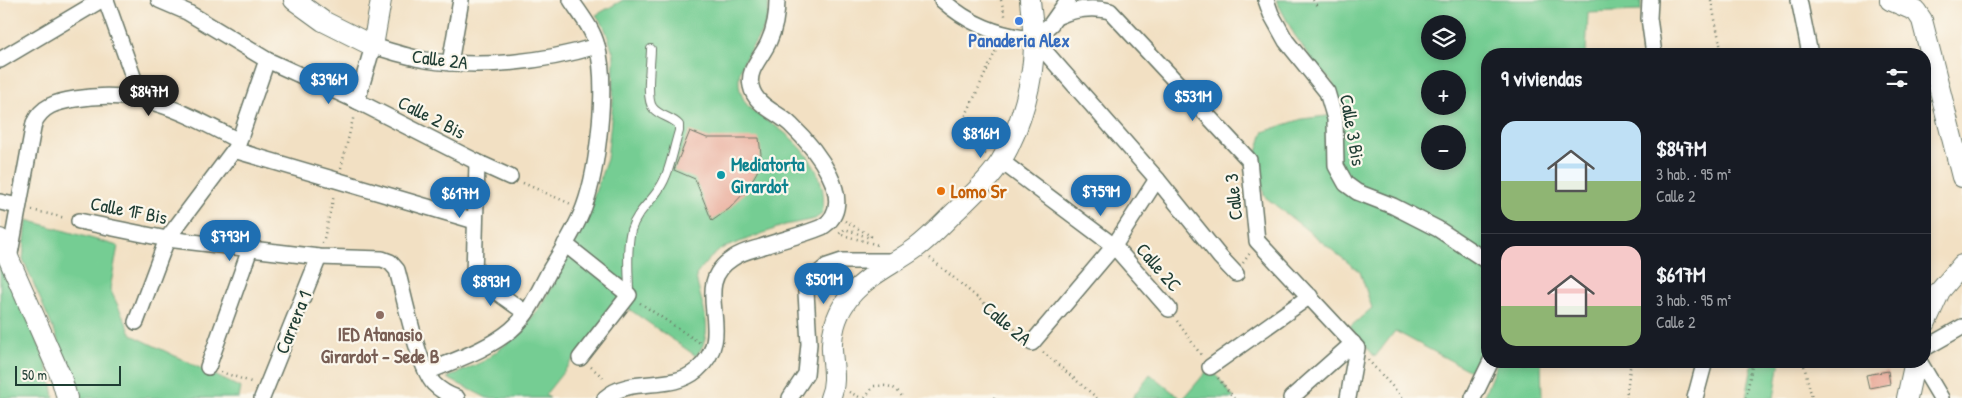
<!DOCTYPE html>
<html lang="es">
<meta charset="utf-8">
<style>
body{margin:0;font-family:"Patrick Hand",sans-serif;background:#242831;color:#f1f3f6;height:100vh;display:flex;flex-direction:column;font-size:19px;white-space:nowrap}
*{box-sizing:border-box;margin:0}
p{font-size:16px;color:#9ea1a6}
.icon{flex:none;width:28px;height:28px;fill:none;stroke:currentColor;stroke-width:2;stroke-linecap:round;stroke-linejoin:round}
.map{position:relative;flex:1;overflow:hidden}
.sheet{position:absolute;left:1481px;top:48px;width:450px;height:320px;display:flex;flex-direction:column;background:#171b24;border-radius:20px;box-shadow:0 2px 8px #0003}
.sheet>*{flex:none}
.controls{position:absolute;left:1421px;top:15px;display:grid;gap:10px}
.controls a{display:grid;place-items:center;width:45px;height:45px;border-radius:50%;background:#171b24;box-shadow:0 2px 8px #0003;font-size:25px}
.scale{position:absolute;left:15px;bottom:12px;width:106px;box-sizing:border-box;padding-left:5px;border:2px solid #1f3d34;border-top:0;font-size:14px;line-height:18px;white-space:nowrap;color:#1f3d34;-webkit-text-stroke:4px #fbf7ec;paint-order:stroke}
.price{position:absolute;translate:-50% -42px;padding:0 11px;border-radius:18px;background:#1f6fb2;color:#fff;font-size:16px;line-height:32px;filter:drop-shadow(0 1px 2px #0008)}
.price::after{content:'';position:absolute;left:50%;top:30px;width:15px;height:11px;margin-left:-8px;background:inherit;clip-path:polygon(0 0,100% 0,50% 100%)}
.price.active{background:#222;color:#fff}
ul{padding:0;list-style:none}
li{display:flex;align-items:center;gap:15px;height:125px;padding:0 20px}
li+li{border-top:1px solid #363941}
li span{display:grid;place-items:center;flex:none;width:140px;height:100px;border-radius:15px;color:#555}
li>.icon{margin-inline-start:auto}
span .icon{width:60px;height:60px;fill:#fffc;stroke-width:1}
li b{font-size:21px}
h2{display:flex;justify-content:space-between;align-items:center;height:60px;padding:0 20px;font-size:21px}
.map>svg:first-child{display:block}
.green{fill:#74cd93;stroke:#4a8564;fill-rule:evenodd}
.building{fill:#e7a391}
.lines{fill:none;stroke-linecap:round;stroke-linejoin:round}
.service-casing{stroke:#697666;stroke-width:10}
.minor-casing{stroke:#697666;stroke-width:18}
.tertiary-casing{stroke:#697666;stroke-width:22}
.path{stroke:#697666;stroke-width:2.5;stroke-dasharray:1 4;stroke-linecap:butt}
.service{stroke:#fff;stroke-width:8}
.minor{stroke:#fff;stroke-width:15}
.tertiary{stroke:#fff;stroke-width:20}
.shop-dot{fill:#3f7fe0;stroke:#fbf7ec;stroke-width:2}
.culture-dot{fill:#0f9aa8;stroke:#fbf7ec;stroke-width:2}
.food-dot{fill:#e8710a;stroke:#fbf7ec;stroke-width:2}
.education-dot{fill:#8d6e63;stroke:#fbf7ec;stroke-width:2}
.labels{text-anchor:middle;stroke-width:4.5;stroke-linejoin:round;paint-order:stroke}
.shop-label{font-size:19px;font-weight:bold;fill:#366cbe;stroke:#fbf7ec}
.street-label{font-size:19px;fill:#1f3d34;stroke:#fbf7ec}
.culture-label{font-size:19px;font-weight:bold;fill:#0d838f;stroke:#fbf7ec;text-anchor:start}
.food-label{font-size:19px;font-weight:bold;fill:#c56008;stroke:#fbf7ec;text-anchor:start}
.education-label{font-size:19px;font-weight:bold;fill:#785e54;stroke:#fbf7ec}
</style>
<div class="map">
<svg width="1962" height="398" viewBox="0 0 1962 398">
<rect width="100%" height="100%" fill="#fbf7ec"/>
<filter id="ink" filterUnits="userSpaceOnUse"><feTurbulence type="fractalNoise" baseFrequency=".02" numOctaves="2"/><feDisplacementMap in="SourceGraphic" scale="10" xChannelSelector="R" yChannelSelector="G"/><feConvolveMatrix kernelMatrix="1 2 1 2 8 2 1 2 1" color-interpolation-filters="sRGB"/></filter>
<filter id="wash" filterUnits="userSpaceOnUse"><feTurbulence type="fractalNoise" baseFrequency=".0096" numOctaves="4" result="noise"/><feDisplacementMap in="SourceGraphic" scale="20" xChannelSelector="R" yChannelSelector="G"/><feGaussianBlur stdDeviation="1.12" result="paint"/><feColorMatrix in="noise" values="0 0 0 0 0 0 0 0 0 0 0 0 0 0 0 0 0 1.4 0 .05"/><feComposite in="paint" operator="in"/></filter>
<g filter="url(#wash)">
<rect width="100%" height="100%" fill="#f2e0c3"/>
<g class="green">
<path d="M 623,0 L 768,0 C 769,6 769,14 767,19 C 760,45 729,65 742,96 C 749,114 767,119 781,130 C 807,149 830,181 822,214 L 815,219 L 785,225 L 721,249 L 708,260 L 696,275 C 698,296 712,321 704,342 C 703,347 699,352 696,356 L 619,302 L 545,395 L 550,398 L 487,398 L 447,378 L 484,361 L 514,338 L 538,310 L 558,276 L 583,226 L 607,159 L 613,101 L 614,55 L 604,26 L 596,15 Z"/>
<path d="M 1276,0 L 1641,0 L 1641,11 L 1588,13 L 1586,54 L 1488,54 L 1488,341 L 1474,373 L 1395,331 L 1375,357 L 1350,327 L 1372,308 L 1360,272 L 1264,196 L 1257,152 L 1263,132 L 1302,119 L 1343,114 L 1332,81 L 1316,66 L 1294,34 ZM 1430,24 L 1458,24 L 1458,51 L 1430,51 ZM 1430,79 L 1458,79 L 1458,106 L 1430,106 ZM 1430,134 L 1458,134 L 1458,161 L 1430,161 Z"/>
<path d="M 27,220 L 118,246 L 110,289 L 132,335 L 241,388 L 239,398 L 83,398 L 23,259 Z"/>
<path d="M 0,263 C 19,304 49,354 54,398 L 0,398 Z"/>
<path d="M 1498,361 L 1541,361 L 1542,398 L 1483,398 Z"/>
<path d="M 1753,361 L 1780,361 L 1774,398 L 1746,398 Z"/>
<path d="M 1210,367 L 1234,398 L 1184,398 Z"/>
<path d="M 1150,374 L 1180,398 L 1132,398 Z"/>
</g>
<g id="blocks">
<g class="building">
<path d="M 690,131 L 707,138 L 759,138 L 761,154 L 757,172 L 745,192 L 729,209 L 712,221 L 695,179 L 674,170 Z"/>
<path d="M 1888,371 L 1890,384 L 1869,388 L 1866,375 Z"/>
</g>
</g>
</g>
<g filter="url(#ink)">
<use href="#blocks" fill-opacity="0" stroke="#697666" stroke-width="1"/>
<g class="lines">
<g class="service-casing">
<path id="service" d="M 629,295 C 629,274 626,250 631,230 C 636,213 650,203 659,189 C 670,173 673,150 679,131 L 679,125 C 672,117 659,116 653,108 C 645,99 651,62 651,49"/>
</g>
<g class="minor-casing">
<g id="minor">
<path d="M 106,0 L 141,99"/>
<path d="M 159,0 L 187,12 L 267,60 L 357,101 L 477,162 L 510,177"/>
<path d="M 942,0 C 969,24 998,36 1034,39"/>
<path d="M 1266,0 L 1271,14 L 1286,41 L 1327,92 L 1335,119 L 1336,166 L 1346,184 L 1357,192 L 1393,206 L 1438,229 L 1488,262"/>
<path d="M 1650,0 L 1649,18 L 1654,54"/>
<path d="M 1799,0 L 1810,54"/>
<path d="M 1059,16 C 1075,9 1093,7 1110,11 L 1249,160 L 1257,241 L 1357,348 L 1348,398"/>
<path d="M 1034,39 L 1157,179 L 1220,257 L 1236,274"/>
<path d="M 1034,39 L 1051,24 L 1068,0"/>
<path d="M 0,60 L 101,0"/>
<path d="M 450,63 L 461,0"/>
<path d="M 357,101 L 373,46 C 390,51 408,57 425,60 C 481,69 544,62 597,46"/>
<path d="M 234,150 L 475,221"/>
<path d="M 1001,161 L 1114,246 L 1169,309"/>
<path d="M 477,162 L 474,276 L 526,313"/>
<path d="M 0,202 L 18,206"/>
<path d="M 79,221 L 167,239 L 319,257 L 382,259 L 390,262 L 397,270 C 404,295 418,367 434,384 C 440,390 449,395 457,398"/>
<path d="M 565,244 L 629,295 L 580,358"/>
<path d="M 9,259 L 34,123 C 42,106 56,102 75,99 C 142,88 181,111 239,141"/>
<path d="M 136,322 L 167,239 L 234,150 L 239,141 L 267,60"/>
<path d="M 1032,343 L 1114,246 L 1157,179"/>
<path d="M 1925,348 L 1962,327"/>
<path d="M 1919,361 L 1941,398"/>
<path d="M 208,367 L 250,249"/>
<path d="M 1210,367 L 1310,296"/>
<path d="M 427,372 C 455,360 487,350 511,330 C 529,315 539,290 550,270 C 562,250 576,229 584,207 C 598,169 608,84 597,46 C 593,29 580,14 571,0"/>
<path d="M 262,398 L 319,257"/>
<path d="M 605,398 C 632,375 670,393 697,370 C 740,333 687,287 733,258 C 741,252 751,250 761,247 C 781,240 803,235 822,227 C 861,203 813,146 791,125 C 778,112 755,106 751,86 C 747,69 763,56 769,41 C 775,28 777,14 777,0"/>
<path d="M 790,398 L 806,374 L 809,344 L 806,292 L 814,277 L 827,266 L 842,261 L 897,261"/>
<path d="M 1291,398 L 1353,343"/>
<path d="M 1473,398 L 1491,361"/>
<path d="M 1695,398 L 1705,361"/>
</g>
</g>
<g class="tertiary-casing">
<g id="tertiary">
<path d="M 294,0 L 323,21 L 373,46 L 381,0"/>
<path d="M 1890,0 L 1916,11 L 1922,20 L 1962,177"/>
<path d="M 0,239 L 61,377 L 67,398"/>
<path d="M 1925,324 L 1940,291 L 1962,265"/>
<path d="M 830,398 C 837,382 833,367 832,350 C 831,334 836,316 845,303 C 861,278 893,265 916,248 C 932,236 944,222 958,209 C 973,194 990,179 1001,161 C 1021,128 1035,77 1034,38 C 1033,25 1031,13 1030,0"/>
<path d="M 1907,398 L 1915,361"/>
</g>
</g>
<g class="path">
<path d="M 1001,0 L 1006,19"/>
<path d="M 1313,0 L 1318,8"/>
<path d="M 1711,0 L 1722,54"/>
<path d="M 1713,54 L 1721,52"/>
<path d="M 986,154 L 955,139 L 998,46"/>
<path d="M 341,168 L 354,115"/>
<path d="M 523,183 L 571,204"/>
<path d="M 32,210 L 65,218"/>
<path d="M 845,221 L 871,236 L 870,238 L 845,229 L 839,234 L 878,245"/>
<path d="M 323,243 L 334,195"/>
<path d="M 930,258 L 1021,334"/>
<path d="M 1243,263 L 1250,253"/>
<path d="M 640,303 L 700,343"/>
<path d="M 1177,321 L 1201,355"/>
<path d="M 1043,352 L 1097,398"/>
<path d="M 1368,360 L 1403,398"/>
<path d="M 1803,361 L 1812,398"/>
<path d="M 591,367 L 606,380"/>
<path d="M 221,372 L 254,383"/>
<path d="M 1218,378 L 1234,398"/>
<path d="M 849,392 L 861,398"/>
<path d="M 865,398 L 874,386 C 888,385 896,386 903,398"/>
<path d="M 994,398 L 996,395"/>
<path d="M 1626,398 L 1631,361"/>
<path d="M 1746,398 L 1753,361"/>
</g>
<use href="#service" class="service"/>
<use href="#minor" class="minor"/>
<use href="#tertiary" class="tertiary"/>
</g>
</g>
<circle class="shop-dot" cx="1019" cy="21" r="5"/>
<circle class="culture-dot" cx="721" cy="175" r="5"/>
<circle class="food-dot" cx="941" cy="191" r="5"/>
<circle class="education-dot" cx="380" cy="315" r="5"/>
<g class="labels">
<g class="shop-label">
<text x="1019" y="47">Panaderia Alex</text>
</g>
<g class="street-label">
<text transform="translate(440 59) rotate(7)" y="7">Calle 2A</text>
<text transform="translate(432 117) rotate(27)" y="7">Calle 2 Bis</text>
<text transform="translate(1353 130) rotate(80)" y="7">Calle 3 Bis</text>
<text transform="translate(1233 197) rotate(-96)" y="7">Calle 3</text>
<text transform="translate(129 210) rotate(11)" y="7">Calle 1F Bis</text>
<text transform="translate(1159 267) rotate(49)" y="7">Calle 2C</text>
<text transform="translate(293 322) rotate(-68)" y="7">Carrera 1</text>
<text transform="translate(1007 323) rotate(40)" y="7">Calle 2A</text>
</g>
<g class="culture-label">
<text x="731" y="171">Mediatorta<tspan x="731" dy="22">Girardot</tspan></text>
</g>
<g class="food-label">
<text x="951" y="198">Lomo Sr</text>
</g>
<g class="education-label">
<text x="380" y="341">IED Atanasio<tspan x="380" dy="22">Girardot - Sede B</tspan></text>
</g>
</g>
</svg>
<div class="controls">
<a><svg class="icon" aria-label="layers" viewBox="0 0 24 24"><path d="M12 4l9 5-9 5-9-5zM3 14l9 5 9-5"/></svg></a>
<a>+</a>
<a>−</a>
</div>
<div class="scale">50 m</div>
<b class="price" style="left:329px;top:105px">$396M</b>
<b class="price active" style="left:149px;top:117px">$847M</b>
<b class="price" style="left:1193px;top:122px">$531M</b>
<b class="price" style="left:981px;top:159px">$816M</b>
<b class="price" style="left:1101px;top:217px">$759M</b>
<b class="price" style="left:460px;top:219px">$617M</b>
<b class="price" style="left:230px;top:262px">$793M</b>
<b class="price" style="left:824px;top:305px">$501M</b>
<b class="price" style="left:491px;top:307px">$893M</b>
<section class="sheet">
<h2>9 viviendas<svg class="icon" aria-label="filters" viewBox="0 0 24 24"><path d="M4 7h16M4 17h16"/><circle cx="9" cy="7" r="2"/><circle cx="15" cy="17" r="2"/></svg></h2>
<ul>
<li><span style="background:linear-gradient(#bfe0f5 60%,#8fb573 0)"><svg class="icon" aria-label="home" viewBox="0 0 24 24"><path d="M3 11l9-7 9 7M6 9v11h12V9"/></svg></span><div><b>$847M</b><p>3 hab. · 95 m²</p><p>Calle 2</p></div></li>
<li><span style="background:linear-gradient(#f6c9c9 60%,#8fb573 0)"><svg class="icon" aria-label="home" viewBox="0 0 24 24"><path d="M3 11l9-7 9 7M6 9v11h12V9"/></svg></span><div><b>$617M</b><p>3 hab. · 95 m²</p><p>Calle 2</p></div></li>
</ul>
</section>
</div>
